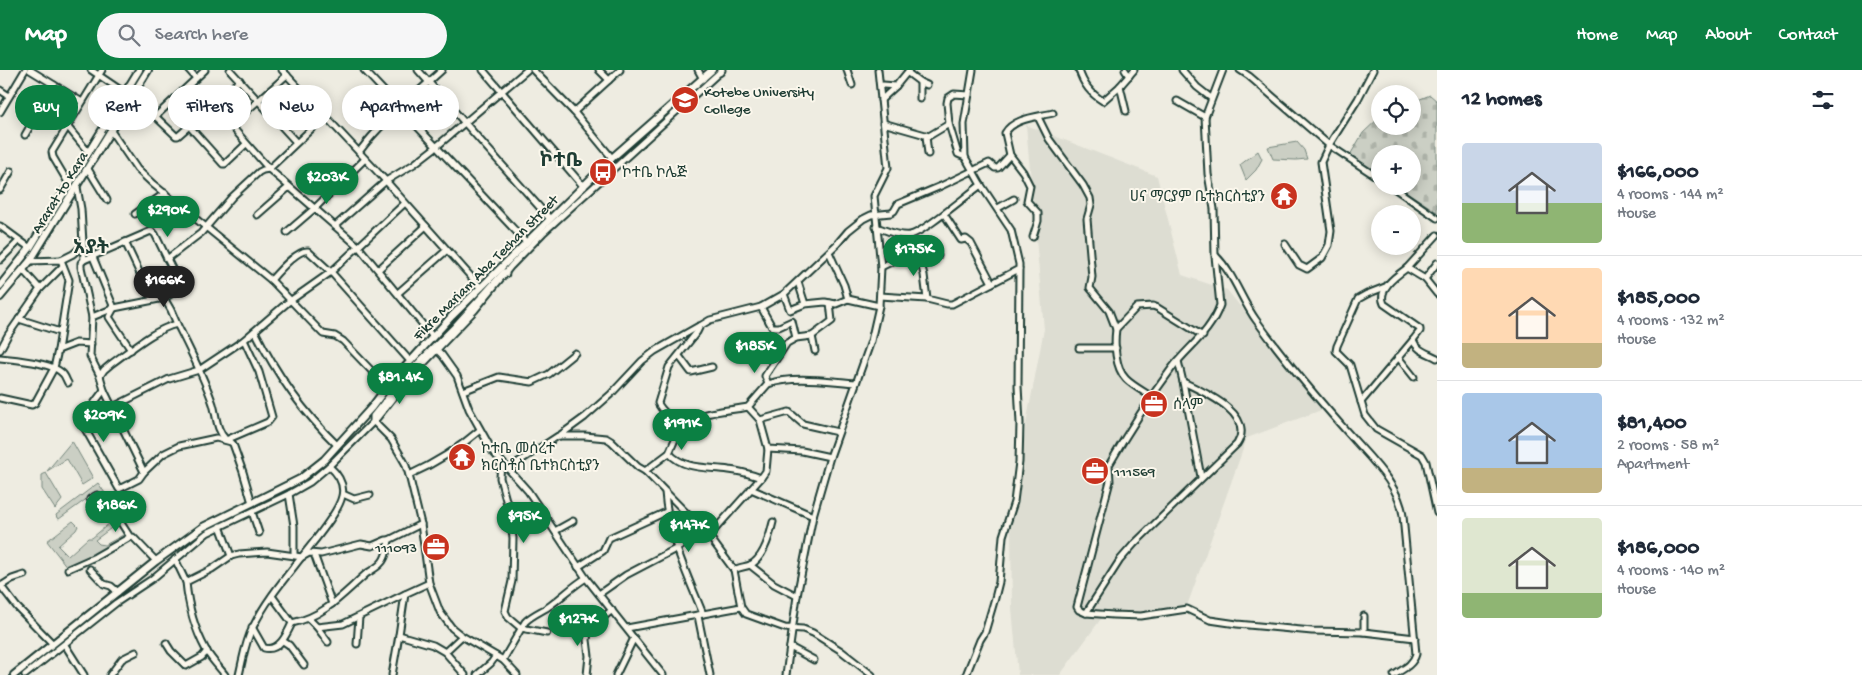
<!DOCTYPE html>
<meta charset="utf-8">
<style>
body{margin:0;font-family:"Gochi Hand","Noto Sans Ethiopic",sans-serif;background:#f6f6f7;color:#1f2937;height:100vh;display:flex;flex-direction:column;font-size:19px;white-space:nowrap}
*{box-sizing:border-box;margin:0}
p{font-size:16px;color:#747a83}
.icon{flex:none;width:28px;height:28px;fill:none;stroke:currentColor;stroke-width:2;stroke-linecap:round;stroke-linejoin:round}
.map{position:relative;flex:1;overflow:hidden}
.panel{display:flex;flex-direction:column;background:#fff;width:425px}
.panel>*{flex:none}
.guide{position:absolute;left:15px;top:15px;width:475px;height:45px;display:flex;gap:10px}
.tools{position:absolute;left:1371px;top:15px;display:grid;gap:10px}
.tools a{display:grid;place-items:center;width:50px;height:50px;border-radius:50%;background:#fff;box-shadow:0 2px 12px #0003;font-size:25px}
.price{position:absolute;translate:-50% -42px;padding:0 11px;border-radius:18px;background:#0b8043;color:#fff;font-size:16px;line-height:32px;filter:drop-shadow(0 1px 2px #0008)}
.price::after{content:'';position:absolute;left:50%;top:30px;width:15px;height:11px;margin-left:-8px;background:inherit;clip-path:polygon(0 0,100% 0,50% 100%)}
.price.current{background:#222;color:#fff}
ul{padding:0;list-style:none}
li{display:flex;align-items:center;gap:15px;height:125px;padding:0 25px}
li+li{border-top:1px solid #e0e1e3}
li span{display:grid;place-items:center;flex:none;width:140px;height:100px;border-radius:5px;color:#555}
li>.icon{margin-inline-start:auto}
span .icon{width:60px;height:60px;fill:#fffc;stroke-width:1}
li b{font-size:21px}
h2{display:flex;justify-content:space-between;align-items:center;height:60px;padding:0 25px;font-size:21px}
.tag{padding:0 18px;border-radius:22px;background:#fff;box-shadow:0 2px 12px #0003;font-size:18px;line-height:45px}
.tag.current{background:#0b8043;color:#fff}
header{display:flex;align-items:center;gap:30px;box-sizing:border-box;height:70px;padding:0 25px;background:#0b8043;color:#fff}
header strong{font-size:24px}
nav{display:flex;gap:28px;margin-inline-start:auto;font-size:18px}
.search{width:350px;height:45px;background:#f6f6f7;display:flex;align-items:center;gap:12px;box-sizing:border-box;padding:0 18px;border-radius:28px;color:#747a83;font-size:19px}
main{display:flex;flex:1;min-height:0}
.map>svg:first-child{display:block}
.built{fill:#ddddd2}
.grass{fill:#cbcfc4;stroke:#75867c}
.cemetery{fill:url(#cemetery-stones);stroke:#75867c}
.lines{fill:none;stroke-linecap:round;stroke-linejoin:round}
.minor-casing{stroke:#1f3d34;stroke-width:9}
.major-casing{stroke:#1f3d34;stroke-width:10}
.minor{stroke:#fbf7ec;stroke-width:5}
.major{stroke:#fbf7ec;stroke-width:6}
.labels{text-anchor:middle;stroke-width:4;stroke-linejoin:round;paint-order:stroke}
.poi-label{font-size:15px;fill:#1f3d34;stroke:#fbf7ec;text-anchor:start}
.street-label{font-size:15px;fill:#1f3d34;stroke:#fbf7ec}
.district-label{font-size:20px;font-weight:bold;fill:#1f3d34;stroke:#fbf7ec}
</style>
<header>
<strong>Map</strong>
<div class="search"><svg class="icon" aria-label="search" viewBox="0 0 24 24"><circle cx="10" cy="10" r="6"/><path d="M15 15l6 6"/></svg>Search here</div>
<nav><a>Home</a><a>Map</a><a>About</a><a>Contact</a></nav>
</header>
<main>
<div class="map">
<svg width="1437" height="605" viewBox="0 0 1437 605">
<defs>
<pattern id="cemetery-stones" width="16" height="16" patternUnits="userSpaceOnUse" patternTransform="scale(1.25)"><rect width="16" height="16" fill="#cbcfc4"/><path d="M2 7V4a2 2 0 0 1 4 0v3zM10 15v-3a2 2 0 0 1 4 0v3z" fill="#aeb3a9"/></pattern>
</defs>
<rect width="100%" height="100%" fill="#eeece1"/>
<filter id="ink" filterUnits="userSpaceOnUse"><feTurbulence type="fractalNoise" baseFrequency=".02" numOctaves="2"/><feDisplacementMap in="SourceGraphic" scale="10" xChannelSelector="R" yChannelSelector="G"/><feConvolveMatrix kernelMatrix="1 2 1 2 8 2 1 2 1" color-interpolation-filters="sRGB"/></filter>
<g filter="url(#ink)">
<path class="built" d="M 1026,55 L 1157,106 L 1182,205 L 1227,220 L 1324,339 L 1247,368 L 1187,536 L 1142,544 L 1106,542 L 1060,605 L 1018,605 L 1012,538 L 1011,458 L 1026,354 L 1044,259 Z"/>
<g class="grass">
<path d="M 1297,72 L 1304,80 L 1307,89 L 1296,90 L 1273,89 L 1268,77 Z"/>
<path d="M 1258,81 L 1262,89 L 1256,100 L 1246,110 L 1240,95 Z"/>
<path d="M 72,371 L 93,408 L 82,415 L 67,389 L 47,401 Z"/>
<path d="M 46,403 L 62,430 L 55,439 L 42,419 L 42,405 Z"/>
<path d="M 98,413 L 105,423 L 96,423 L 92,425 L 59,449 L 57,448 L 56,445 L 61,441 Z"/>
<path d="M 107,436 L 118,453 L 95,470 L 99,474 L 105,475 L 123,465 L 125,466 L 95,485 L 67,497 L 47,471 L 73,451 L 78,456 L 76,460 L 58,476 L 68,486 L 88,468 L 92,468 L 111,452 L 100,440 Z"/>
</g>
<path class="cemetery" d="M 1430,25 L 1437,31 L 1437,142 L 1398,116 L 1412,116 L 1412,84 L 1380,84 L 1380,105 L 1350,85 L 1363,63 L 1380,47 L 1380,56 L 1412,56 L 1413,32 Z"/>
<g class="lines">
<g class="minor-casing">
<g id="minor">
<path d="M 30,0 L 82,32"/>
<path d="M 91,0 L 125,23"/>
<path d="M 189,0 L 196,8"/>
<path d="M 230,0 L 296,72"/>
<path d="M 282,0 L 386,111 L 481,218"/>
<path d="M 364,0 L 526,172"/>
<path d="M 418,0 L 550,149"/>
<path d="M 483,0 L 584,117"/>
<path d="M 533,0 L 574,42 L 612,88"/>
<path d="M 599,0 L 609,10"/>
<path d="M 698,0 L 703,9"/>
<path d="M 847,0 L 852,15"/>
<path d="M 973,0 L 964,54 L 965,87 L 981,115"/>
<path d="M 1079,0 C 1083,14 1091,24 1103,31 L 1120,16 L 1134,0"/>
<path d="M 1125,0 L 1129,6"/>
<path d="M 1182,0 L 1197,17 L 1211,28"/>
<path d="M 1223,0 L 1205,47 L 1208,104 L 1214,139 L 1215,186 L 1220,235 C 1211,262 1188,277 1172,298 C 1149,329 1128,362 1109,395 L 1110,411 L 1077,537 L 1079,540 L 1086,543 L 1113,545 L 1141,546 L 1187,539 L 1210,550 L 1237,554 L 1312,561 L 1364,562 L 1415,568"/>
<path d="M 1240,0 L 1249,6 L 1329,75 L 1380,109"/>
<path d="M 908,3 L 920,12 L 927,15"/>
<path d="M 920,12 L 920,29"/>
<path d="M 883,15 L 896,16"/>
<path d="M 1120,16 L 1126,41"/>
<path d="M 0,20 L 9,26"/>
<path d="M 133,25 L 176,66 L 178,66 L 213,35 L 269,99 L 325,46"/>
<path d="M 881,30 L 896,16 L 909,0"/>
<path d="M 1177,31 L 1205,47"/>
<path d="M 213,35 L 240,10"/>
<path d="M 0,42 L 25,0"/>
<path d="M 574,42 L 620,0"/>
<path d="M 155,47 L 205,0"/>
<path d="M 1038,47 L 1049,69 L 1083,115 L 1090,128 L 1091,135 L 1087,149 L 1092,207 L 1090,218 L 1109,241 L 1116,259"/>
<path d="M 883,53 L 929,66 L 949,54 L 947,33 L 948,28 L 954,24 L 969,25"/>
<path d="M 949,54 L 958,84 L 965,87"/>
<path d="M 231,55 L 287,5"/>
<path d="M 67,56 L 89,83"/>
<path d="M 189,56 L 223,94 L 225,94 L 246,74"/>
<path d="M 111,61 L 137,99 L 153,114 L 271,210 L 323,264 L 335,266 L 343,271 L 387,317"/>
<path d="M 25,65 L 54,15"/>
<path d="M 926,66 L 928,84"/>
<path d="M 359,82 C 383,50 413,27 442,0"/>
<path d="M 88,99 L 107,130"/>
<path d="M 69,114 L 53,87 L 52,82 L 102,0"/>
<path d="M 1391,116 L 1437,148"/>
<path d="M 77,117 L 81,139 L 84,190 L 81,193 L 81,197 L 92,247 L 90,286 L 100,306"/>
<path d="M 0,120 L 11,101"/>
<path d="M 998,138 L 1014,129"/>
<path d="M 135,144 L 165,123"/>
<path d="M 944,144 L 961,170 L 966,169 L 971,173 L 992,213"/>
<path d="M 257,145 L 289,117"/>
<path d="M 0,156 L 30,178"/>
<path d="M 335,156 L 386,111 L 414,94 L 436,77 L 527,0"/>
<path d="M 876,157 C 886,160 899,167 910,165 C 923,163 968,124 981,115 L 1011,160 L 1019,194 L 1019,199 L 952,234 L 947,234 L 927,229 L 880,226"/>
<path d="M 287,162 L 315,138 L 365,89"/>
<path d="M 1033,167 L 1038,151 L 1038,143 L 1027,131 L 1030,116 L 1023,102 L 1010,85 L 1005,63 C 1014,48 1037,47 1053,43"/>
<path d="M 125,172 L 152,229"/>
<path d="M 1285,174 L 1299,195 L 1307,199 L 1322,188 L 1329,175 L 1331,161 L 1321,92 L 1329,75 L 1358,29 L 1373,0"/>
<path d="M 918,181 L 924,205 L 927,229"/>
<path d="M 829,182 L 844,215 L 848,229"/>
<path d="M 1216,186 C 1234,204 1241,229 1256,250 C 1287,293 1322,334 1357,373 C 1375,393 1400,418 1403,446 L 1416,584 C 1413,595 1403,599 1394,605"/>
<path d="M 93,187 L 114,238 L 109,247 L 131,280"/>
<path d="M 167,189 L 201,163 L 232,127 L 259,102 L 263,100 L 269,99 L 358,176 L 433,267"/>
<path d="M 0,190 L 19,171"/>
<path d="M 61,190 L 73,184 L 82,176"/>
<path d="M 84,190 L 151,161 L 155,164 L 180,215 L 178,220 L 164,228 L 114,238 L 92,247"/>
<path d="M 30,191 L 61,190 L 69,210 L 58,280 L 76,273 L 91,274"/>
<path d="M 881,197 L 912,182 L 918,181 L 938,186"/>
<path d="M 1407,198 L 1437,165"/>
<path d="M 379,199 L 426,156"/>
<path d="M 23,200 L 40,219"/>
<path d="M 506,204 L 504,202 L 454,257 L 406,305 L 373,346 L 373,351 L 391,369 L 405,393 L 409,405 L 421,454 L 429,513 L 440,542 L 452,558 L 462,566 L 503,590 L 517,605"/>
<path d="M 1425,209 L 1437,193"/>
<path d="M 271,210 C 278,202 298,179 308,181 L 331,202 L 410,291"/>
<path d="M 798,212 L 805,234"/>
<path d="M 1385,217 L 1367,224 L 1358,229 L 1337,276 L 1336,281 L 1350,295 L 1365,345 L 1376,359 L 1422,385 L 1426,392 L 1437,443"/>
<path d="M 398,223 L 447,180"/>
<path d="M 784,224 L 790,240 L 805,234 L 825,232 L 836,234 L 848,229 L 879,236"/>
<path d="M 1437,224 L 1425,209 L 1407,198 C 1396,206 1377,219 1384,234 L 1420,259 L 1420,261 L 1413,270 C 1417,281 1428,283 1437,288"/>
<path d="M 164,228 L 171,240 L 177,254"/>
<path d="M 761,237 L 772,257 L 779,257 L 792,251 L 796,268"/>
<path d="M 19,249 L 60,262"/>
<path d="M 255,261 C 276,304 303,342 337,375"/>
<path d="M 812,266 L 815,281"/>
<path d="M 1079,278 L 1116,278"/>
<path d="M 436,279 L 442,285 L 457,306 L 469,339 L 493,382 L 528,421 L 586,508 L 663,605"/>
<path d="M 0,280 L 8,265 L 40,219 L 63,196"/>
<path d="M 679,286 L 691,302 L 712,297"/>
<path d="M 1398,287 L 1414,307"/>
<path d="M 0,288 C 13,289 53,293 62,303 C 65,305 66,310 68,313"/>
<path d="M 1178,291 L 1183,312 L 1201,407"/>
<path d="M 768,314 C 794,305 828,311 856,313"/>
<path d="M 104,320 C 96,331 86,342 84,357 L 119,419 L 139,409 L 144,402 L 163,384 L 179,376 L 216,368 L 231,372 L 233,374 L 243,402 L 252,433"/>
<path d="M 463,321 L 499,307 L 532,312 L 549,304 L 575,283"/>
<path d="M 1152,327 C 1143,321 1133,316 1126,309 C 1115,298 1114,274 1116,259 L 1137,237 L 1153,236 L 1158,238 L 1203,266"/>
<path d="M 0,328 L 32,335 L 35,333 L 54,298 L 58,280"/>
<path d="M 1361,332 L 1413,270"/>
<path d="M 113,337 L 169,309 L 199,300 L 244,270 L 287,233 L 331,202 L 405,133"/>
<path d="M 748,337 L 760,350 L 789,342 L 803,354 L 838,362"/>
<path d="M 760,350 L 768,379 L 802,381 L 830,387"/>
<path d="M 680,359 C 675,351 660,340 658,333 L 669,297 L 697,262 L 700,256 L 710,250 L 761,237 L 784,224 L 837,174 L 848,161 L 863,149 L 871,145 L 891,143 L 894,141 L 898,134 L 941,116 L 989,93 L 995,98 L 998,98 L 1010,85"/>
<path d="M 559,366 L 585,347 L 611,324 L 642,291 L 655,281 L 699,256"/>
<path d="M 226,370 L 268,352 L 272,347 L 259,302 L 244,270"/>
<path d="M 669,383 C 673,375 676,365 681,358 C 692,341 730,341 748,337 L 768,314 L 765,306 L 787,273 L 796,268 L 812,266 L 832,251 L 830,233"/>
<path d="M 501,391 L 500,408 L 510,445 L 513,468 L 512,511 L 505,541 L 508,547 L 521,558 L 547,563"/>
<path d="M 509,398 L 558,366 L 585,366 L 606,368 L 611,371 L 638,397 L 645,401 L 669,383 C 684,400 708,397 729,400 C 740,401 750,404 761,408 L 766,401 L 768,379"/>
<path d="M 645,401 L 709,466 L 734,500 L 741,537 L 746,544 L 785,558 L 803,559 L 813,563 L 840,580 L 872,605"/>
<path d="M 144,402 L 104,320 L 100,306 L 104,300 L 111,294 C 131,280 153,260 177,254 L 178,256 C 191,282 204,307 213,334 C 217,348 216,359 226,370"/>
<path d="M 409,405 C 436,393 458,379 480,360"/>
<path d="M 751,419 L 813,446"/>
<path d="M 665,422 C 668,466 687,504 703,544"/>
<path d="M 289,424 L 294,456 L 294,485"/>
<path d="M 343,424 L 354,429 L 370,425"/>
<path d="M 90,429 L 97,425 L 105,428 L 130,467"/>
<path d="M 252,442 L 259,463"/>
<path d="M 220,456 L 231,486"/>
<path d="M 555,461 L 573,451"/>
<path d="M 709,466 L 761,408"/>
<path d="M 314,484 L 332,534"/>
<path d="M 175,489 L 186,512"/>
<path d="M 750,495 L 774,514 L 797,526"/>
<path d="M 578,497 L 603,481 L 609,468 L 666,442"/>
<path d="M 68,499 L 95,487 L 130,467 L 133,467 L 156,491"/>
<path d="M 90,499 L 104,514 L 111,516 L 118,522"/>
<path d="M 734,500 C 739,497 745,497 750,495 C 763,489 770,465 773,452"/>
<path d="M 0,515 L 17,537 L 53,574"/>
<path d="M 1,516 L 12,509 L 24,505"/>
<path d="M 599,524 L 626,505 L 706,463"/>
<path d="M 272,526 L 292,553 C 325,546 342,525 366,504 C 372,500 381,496 384,489 C 387,484 388,476 389,470"/>
<path d="M 1086,543 L 1120,490 L 1134,474 L 1237,374 C 1256,344 1204,322 1183,312"/>
<path d="M 698,546 L 710,605"/>
<path d="M 1364,546 L 1364,562"/>
<path d="M 309,549 L 317,557 L 343,554 L 405,524"/>
<path d="M 252,557 L 264,578 C 279,582 287,564 292,553"/>
<path d="M 317,557 L 328,572"/>
<path d="M 627,558 L 741,537"/>
<path d="M 399,565 L 405,524 L 429,513"/>
<path d="M 283,571 L 289,575 L 304,595"/>
<path d="M 166,573 L 171,581 L 186,596 L 202,587 L 207,581"/>
<path d="M 357,574 L 359,547"/>
<path d="M 65,575 L 84,605"/>
<path d="M 790,577 L 814,590"/>
<path d="M 445,582 L 465,605"/>
<path d="M 503,590 L 525,552 C 533,544 543,541 551,535 C 563,526 573,516 586,508"/>
<path d="M 25,605 L 116,533 L 152,509 L 207,463 L 289,424 L 310,412 L 329,396 L 377,348 L 404,314 L 475,240 L 511,196 L 543,163 L 722,0"/>
<path d="M 110,605 L 122,589 L 136,582"/>
<path d="M 225,605 C 219,597 211,589 206,580 C 195,560 188,534 186,512 L 212,499 L 231,486 L 239,484 L 267,482 L 302,487 L 309,483 L 321,484 L 361,474 L 372,476 L 386,470 L 389,470 L 421,454"/>
<path d="M 239,605 C 243,589 245,572 253,557 C 266,530 286,507 304,484 C 314,471 339,442 342,426 C 345,414 338,404 329,396"/>
<path d="M 392,605 L 399,565 L 433,575 L 445,582 L 462,566"/>
<path d="M 477,605 L 491,593 L 496,586"/>
<path d="M 587,605 L 589,586 L 587,570 L 589,554 L 599,551 L 612,540"/>
<path d="M 616,605 L 634,568"/>
<path d="M 786,605 L 797,526 L 813,446 L 830,387 L 871,271 L 879,236 L 881,197 L 874,126 L 888,98 L 878,0"/>
<path d="M 966,605 L 980,570 L 985,562 L 995,528 L 999,512 L 1003,466 L 1014,432 L 1019,392 L 1020,353 L 1018,316 L 1019,199"/>
</g>
</g>
<g class="major-casing">
<g id="major">
<path d="M 720,2 L 721,0"/>
<path d="M 0,216 L 30,178 L 139,0"/>
<path d="M 0,227 L 30,191 L 148,0"/>
<path d="M 14,605 L 156,491 L 203,457 L 300,409 L 324,390 L 372,337 L 387,317 L 452,246 L 612,88 L 712,0"/>
</g>
</g>
<use href="#minor" class="minor"/>
<use href="#major" class="major"/>
</g>
</g>
<defs>
<g id="university-disc" transform="scale(1.4375)"><circle r="9.5" fill="#c8321e" stroke="#fbf7ec"/><path d="M0-5L7-2L0 1L-7-2ZM-4 1L0 2.5L4 1V4Q0 6-4 4Z" fill="#fff"/></g>
<g id="bus-disc" transform="scale(1.4375)"><circle r="9.5" fill="#c8321e" stroke="#fbf7ec"/><path d="M-5-6H5V4H4V6H2V4H-2V6H-4V4H-5ZM-3.5-4V0h7V-4ZM-3.5 1.2v1.5H-2V1.2ZM2 1.2v1.5H3.5V1.2Z" fill="#fff"/></g>
<g id="temple-disc" transform="scale(1.4375)"><circle r="9.5" fill="#c8321e" stroke="#fbf7ec"/><path d="M0-6L5-2H3V0L6.5 2.5H4V6H1.5V3h-3V6H-4V2.5H-6.5L-3 0V-2H-5Z" fill="#fff"/></g>
<g id="office-disc" transform="scale(1.4375)"><circle r="9.5" fill="#c8321e" stroke="#fbf7ec"/><path d="M-6-3h4V-5.5h4V-3h4V5H-6ZM-1-4.5V-3h2v-1.5ZM-6 0V1H6V0Z" fill="#fff"/></g>
</defs>
<g fill-rule="evenodd">
<use href="#university-disc" x="685" y="30"/>
<use href="#bus-disc" x="603" y="102"/>
<use href="#temple-disc" x="1284" y="126"/>
<use href="#office-disc" x="1154" y="334"/>
<use href="#temple-disc" x="462" y="387"/>
<use href="#office-disc" x="1095" y="401"/>
<use href="#office-disc" x="436" y="477"/>
</g>
<g class="labels">
<g class="poi-label">
<text x="704" y="26">Kotebe University<tspan x="704" dy="17">College</tspan></text>
<text x="622" y="107">ኮተቤ ኮሌጅ</text>
<text x="1265" y="131" text-anchor="end">ሀና ማርያም ቤተክርስቲያን</text>
<text x="1173" y="339">ሰላም</text>
<text x="481" y="383">ኮተቤ መሰረተ<tspan x="481" dy="17">ክርስቶስ ቤተክርስቲያን</tspan></text>
<text x="1114" y="406">111569</text>
<text x="417" y="482" text-anchor="end">111093</text>
</g>
<g class="street-label">
<text transform="translate(59 122) rotate(-58)" y="5">Ararat to Kara</text>
<text transform="translate(485 197) rotate(-45)" y="5">Fikre Mariam Aba Techan Street</text>
</g>
<g class="district-label">
<text x="561" y="96">ኮተቤ</text>
<text x="91" y="183">አያት</text>
</g>
</g>
</svg>
<div class="tools">
<a><svg class="icon" aria-label="locate" viewBox="0 0 24 24"><circle cx="12" cy="12" r="6"/><path d="M12 2v4M12 18v4M2 12h4M18 12h4"/></svg></a>
<a>+</a>
<a>−</a>
</div>
<b class="price" style="left:327px;top:135px">$203K</b>
<b class="price" style="left:168px;top:168px">$290K</b>
<b class="price" style="left:914px;top:207px">$175K</b>
<b class="price current" style="left:164px;top:238px">$166K</b>
<b class="price" style="left:755px;top:304px">$185K</b>
<b class="price" style="left:400px;top:335px">$81.4K</b>
<b class="price" style="left:104px;top:373px">$209K</b>
<b class="price" style="left:682px;top:381px">$191K</b>
<b class="price" style="left:116px;top:463px">$186K</b>
<b class="price" style="left:524px;top:474px">$95K</b>
<b class="price" style="left:689px;top:483px">$147K</b>
<b class="price" style="left:578px;top:577px">$127K</b>
<div class="guide">
<a class="tag current">Buy</a>
<a class="tag">Rent</a>
<a class="tag">Filters</a>
<a class="tag">New</a>
<a class="tag">Apartment</a>
</div>
</div>
<section class="panel">
<h2>12 homes<svg class="icon" aria-label="filters" viewBox="0 0 24 24"><path d="M4 7h16M4 17h16"/><circle cx="9" cy="7" r="2"/><circle cx="15" cy="17" r="2"/></svg></h2>
<ul>
<li><span style="background:linear-gradient(#c9d6e8 60%,#8fb573 0)"><svg class="icon" aria-label="home" viewBox="0 0 24 24"><path d="M3 11l9-7 9 7M6 9v11h12V9"/></svg></span><div><b>$166,000</b><p>4 rooms · 144 m²</p><p>House</p></div></li>
<li><span style="background:linear-gradient(#ffd9b3 75%,#c2b280 0)"><svg class="icon" aria-label="home" viewBox="0 0 24 24"><path d="M3 11l9-7 9 7M6 9v11h12V9"/></svg></span><div><b>$185,000</b><p>4 rooms · 132 m²</p><p>House</p></div></li>
<li><span style="background:linear-gradient(#a9c7e8 75%,#c2b280 0)"><svg class="icon" aria-label="home" viewBox="0 0 24 24"><path d="M3 11l9-7 9 7M6 9v11h12V9"/></svg></span><div><b>$81,400</b><p>2 rooms · 58 m²</p><p>Apartment</p></div></li>
<li><span style="background:linear-gradient(#dfe7d0 75%,#8fb573 0)"><svg class="icon" aria-label="home" viewBox="0 0 24 24"><path d="M3 11l9-7 9 7M6 9v11h12V9"/></svg></span><div><b>$186,000</b><p>4 rooms · 140 m²</p><p>House</p></div></li>
</ul>
</section>
</main>
